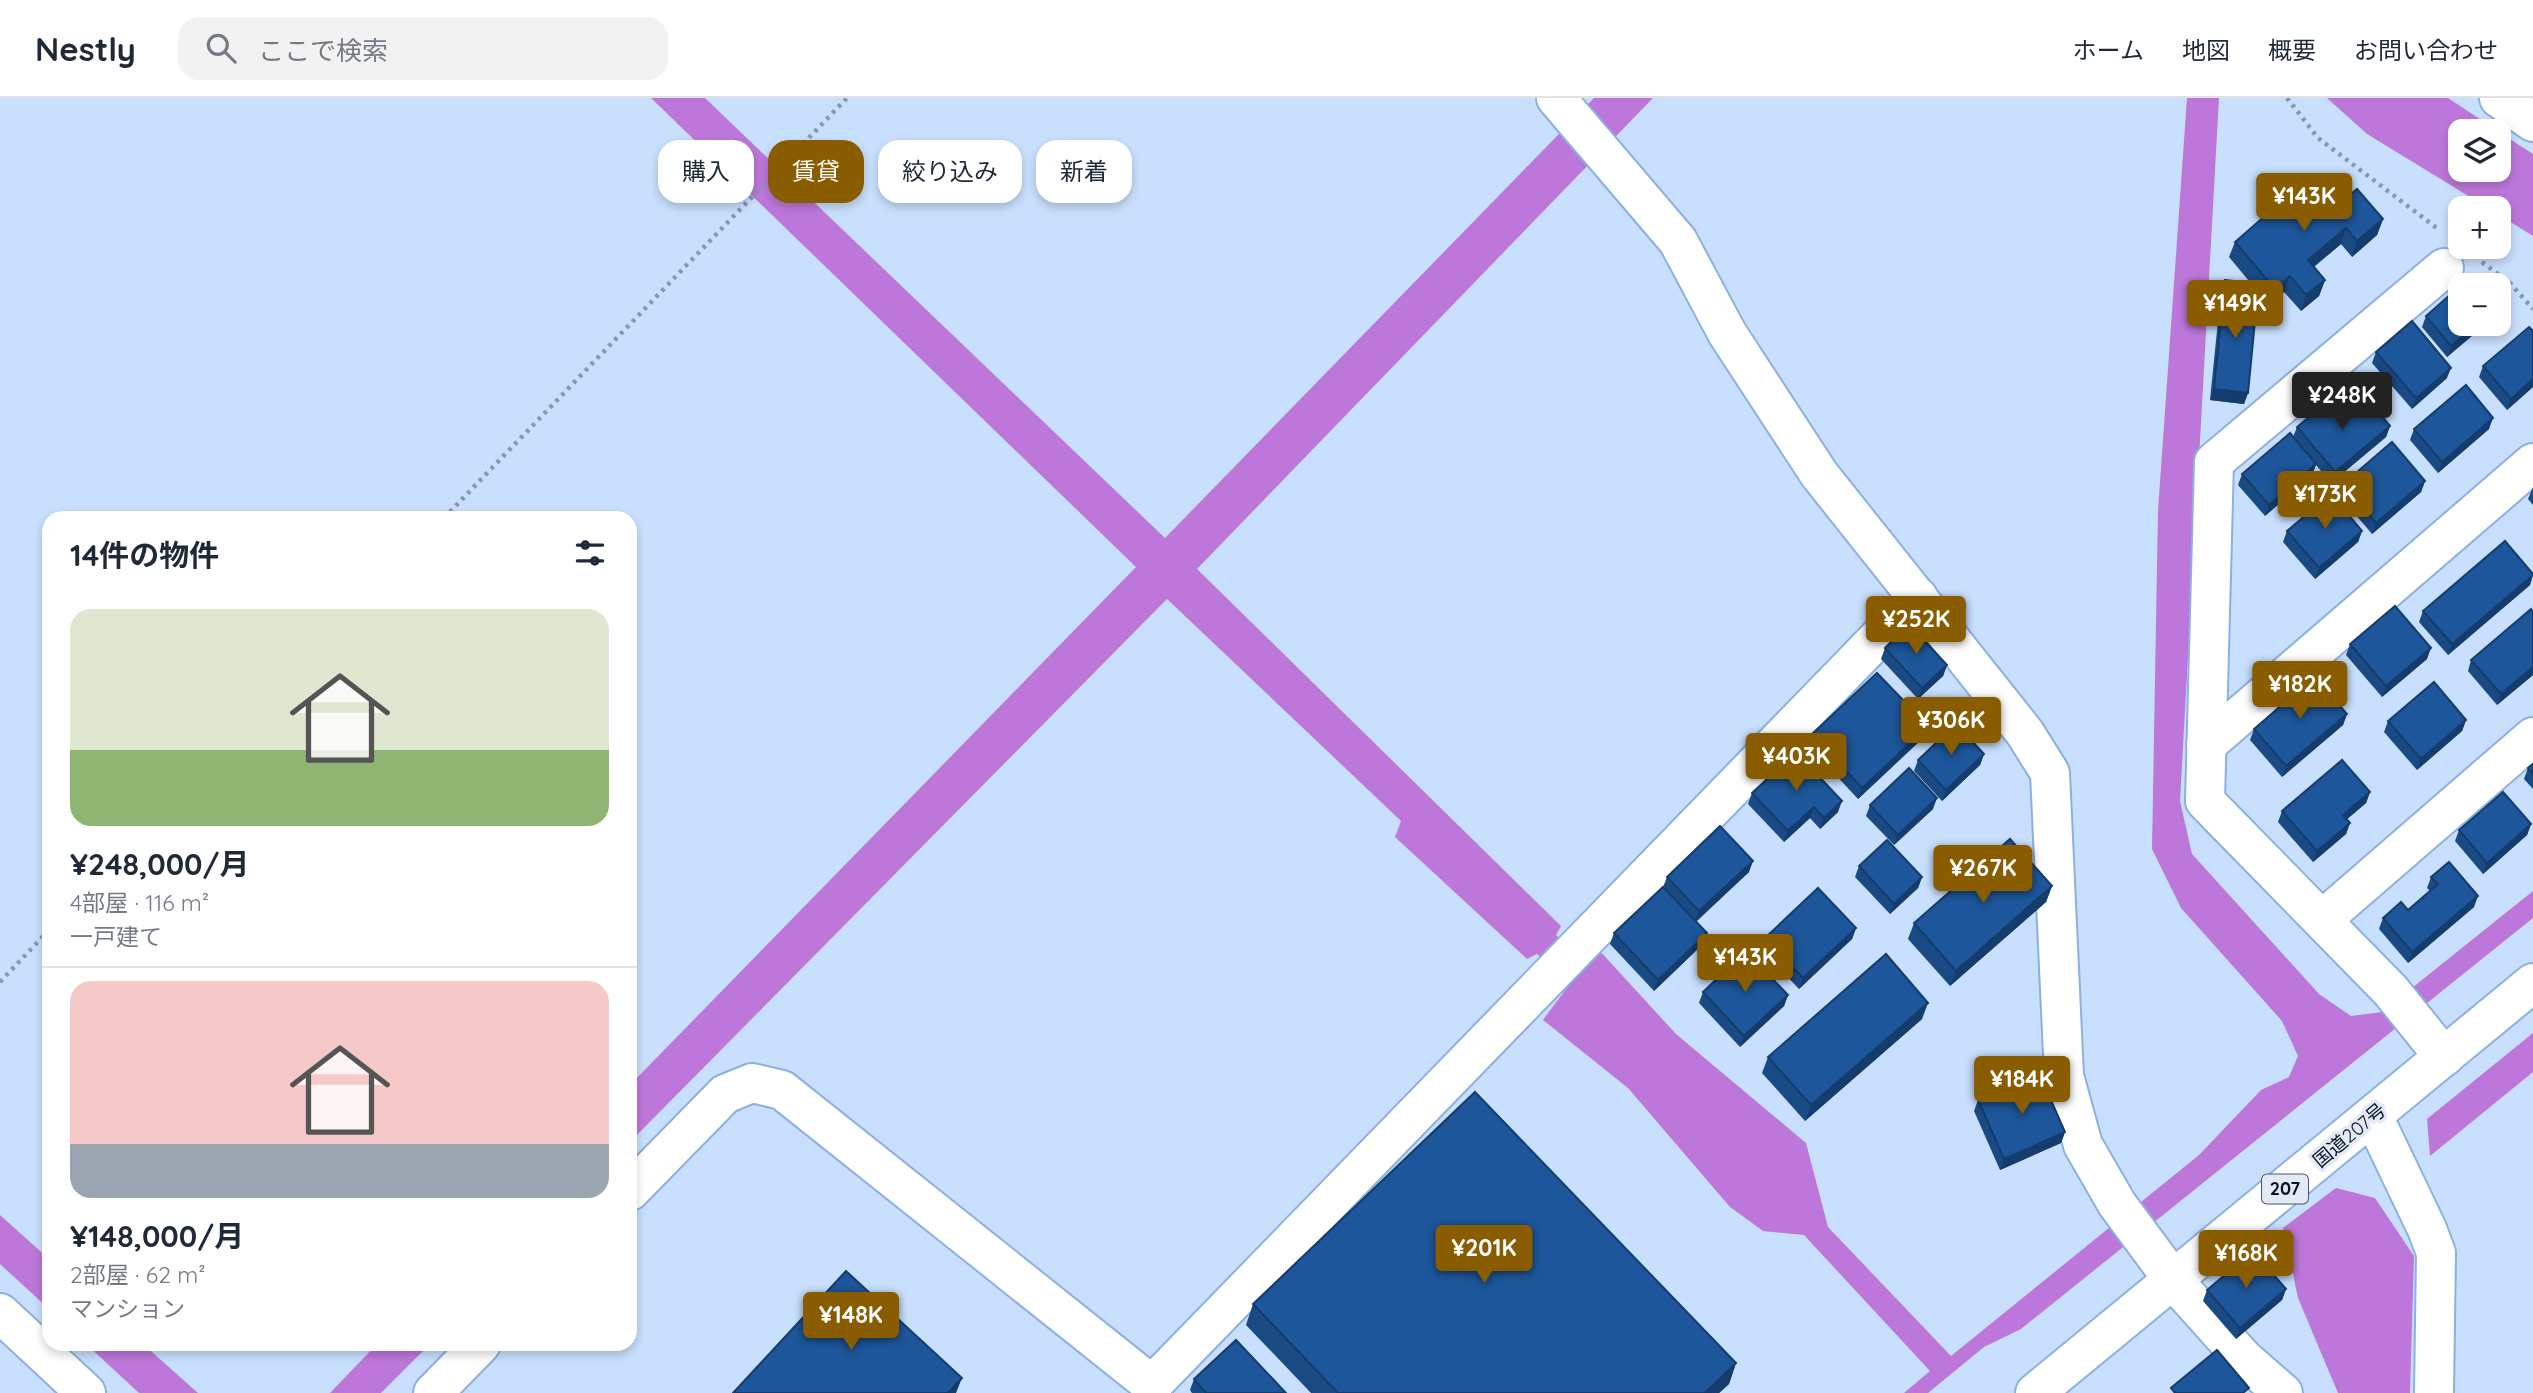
<!DOCTYPE html>
<html lang="ja">
<meta charset="utf-8">
<style>
body{margin:0;font-family:Quicksand,"Noto Sans JP",sans-serif;background:#f2f2f3;color:#1f2937;height:100vh;display:flex;flex-direction:column;font-size:26px;white-space:nowrap}
*{box-sizing:border-box;margin:0}
p{font-size:23px;color:#747a83}
.icon{flex:none;width:38px;height:38px;fill:none;stroke:currentColor;stroke-width:2;stroke-linecap:round;stroke-linejoin:round}
.map{position:relative;flex:1;overflow:hidden}
.drawer{position:absolute;left:42px;top:413px;width:595px;height:840px;display:flex;flex-direction:column;background:#fff;border-radius:21px;box-shadow:0 4px 10px #0003}
.drawer>*{flex:none}
.guide{position:absolute;left:658px;top:42px;width:665px;height:63px;display:flex;gap:14px}
.fabs{position:absolute;left:2448px;top:21px;display:grid;gap:14px}
.fabs a{display:grid;place-items:center;width:63px;height:63px;border-radius:14px;background:#fff;box-shadow:0 4px 10px #0003;font-size:35px}
.price{position:absolute;translate:-50% -60px;padding:0 16px;border-radius:7px;background:#895c00;color:#fff;font-size:23px;line-height:46px;filter:drop-shadow(0 2px 4px #0008)}
.price::after{content:'';position:absolute;left:50%;top:42px;width:21px;height:16px;margin-left:-10px;background:inherit;clip-path:polygon(0 0,100% 0,50% 100%)}
.price.on{background:#222;color:#fff}
ul{padding:0;list-style:none}
li{display:grid;align-content:center;gap:14px;height:371px;padding:0 28px}
li+li{border-top:2px solid #e0e1e3}
li span{display:grid;place-items:center;height:217px;border-radius:21px;color:#555}
li>.icon{margin-inline-start:auto}
span .icon{width:126px;height:126px;fill:#fffc;stroke-width:1}
li b{font-size:30px}
h2{display:flex;justify-content:space-between;align-items:center;height:84px;padding:0 28px;font-size:30px}
.chip{padding:0 24px;border-radius:21px;background:#fff;box-shadow:0 4px 10px #0003;font-size:24px;line-height:63px}
.chip.on{background:#895c00;color:#fff}
header{display:flex;align-items:center;gap:42px;box-sizing:border-box;height:98px;padding:0 35px;background:#fff;border-bottom:2px solid #e0e1e3}
header strong{font-size:33px}
nav{display:flex;gap:38px;margin-inline-start:auto;font-size:24px}
.search{width:490px;height:63px;background:#f2f2f3;display:flex;align-items:center;gap:18px;box-sizing:border-box;padding:0 24px;border-radius:21px;color:#747a83;font-size:26px}
.map>svg:first-child{display:block}
.water{fill:#bd77da}
.lines{fill:none;stroke-linecap:round;stroke-linejoin:round}
.minor-casing{stroke:#8cb0e0;stroke-width:42}
.highway-casing{stroke:#8cb0e0;stroke-width:42}
.path{stroke:#8599b2;stroke-width:4.5;stroke-dasharray:3.5 5;stroke-linecap:butt}
.minor{stroke:#fff;stroke-width:38}
.highway{stroke:#fff;stroke-width:38}
.wall{fill:#194a84}
.shaded-wall{fill:#143c6c}
.building{fill:#1d569a;stroke:#143c6c;stroke-width:2}
.labels{text-anchor:middle;stroke-width:7;stroke-linejoin:round;paint-order:stroke}
.shield{fill:#e3eaf5;stroke:#4a5564;stroke-width:2}
.shield-label{font-size:18px;font-weight:bold;fill:#081526}
.street-label{font-size:19px;fill:#081526;stroke:#e3eaf5}
</style>
<header>
<strong>Nestly</strong>
<div class="search"><svg class="icon" aria-label="search" viewBox="0 0 24 24"><circle cx="10" cy="10" r="6"/><path d="M15 15l6 6"/></svg>ここで検索</div>
<nav><a>ホーム</a><a>地図</a><a>概要</a><a>お問い合わせ</a></nav>
</header>
<div class="map">
<svg width="2533" height="1295" viewBox="0 0 2533 1295">
<rect width="100%" height="100%" fill="#c8dffd"/>
<g class="water">
<path d="M 651,0 L 705,0 L 1165,440 L 1594,0 L 1653,0 L 1197,471 L 1561,828 L 1556,837 L 1583,867 L 1598,851 L 1676,936 L 1806,1045 L 1828,1129 L 1951,1258 L 2199,1057 L 2261,992 L 2289,979 L 2298,958 L 2282,923 L 2181,810 L 2152,751 L 2158,413 L 2187,0 L 2219,0 L 2180,703 L 2192,756 L 2319,896 L 2351,918 L 2382,914 L 2533,793 L 2533,820 L 2021,1231 L 1984,1249 L 1928,1295 L 1904,1295 L 1930,1273 L 1804,1137 L 1763,1133 L 1730,1109 L 1628,990 L 1543,922 L 1569,887 L 1537,856 L 1527,861 L 1395,739 L 1401,723 L 1167,501 L 630,1044 L 630,987 L 1136,469 Z"/>
<path d="M 2327,0 L 2448,0 L 2498,33 L 2460,33 L 2460,72 L 2499,72 L 2499,34 L 2533,56 L 2533,138 L 2499,117 L 2499,110 L 2488,110 L 2367,36 Z"/>
<path d="M 2533,935 L 2533,974 L 2430,1058 L 2427,1021 Z"/>
<path d="M 2336,1090 L 2375,1100 L 2414,1158 L 2410,1295 L 2338,1295 L 2298,1200 L 2283,1130 Z"/>
<path d="M 0,1117 L 49,1161 L 49,1211 L 0,1166 Z"/>
<path d="M 86,1246 L 143,1246 L 198,1295 L 139,1295 Z"/>
<path d="M 377,1246 L 430,1246 L 381,1295 L 330,1295 Z"/>
</g>
<g class="lines">
<g class="minor-casing">
<g id="minor">
<path d="M 1556,0 L 1678,143 L 1727,235 L 1819,376 L 2025,635 L 2050,675 L 2064,978 L 2083,1047 L 2117,1106 L 2174,1183 L 2243,1260 L 2283,1295"/>
<path d="M 2499,0 L 2533,24"/>
<path d="M 2206,647 L 2533,365"/>
<path d="M 2323,821 L 2533,639"/>
<path d="M 2444,959 L 2391,893 L 2205,703 L 2214,364 L 2444,170"/>
<path d="M 2373,1018 L 2427,1131 L 2436,1155 L 2434,1295"/>
<path d="M 630,1093 L 725,996 L 752,985 L 782,992 L 1152,1287 L 1918,499"/>
<path d="M 0,1215 L 86,1295"/>
<path d="M 433,1295 L 481,1246"/>
</g>
</g>
<g class="highway-casing">
<path id="highway" d="M 2035,1295 L 2533,885"/>
</g>
<g class="path">
<path d="M 2287,0 L 2318,40 L 2438,131"/>
<path d="M 2482,164 L 2510,185 L 2533,211"/>
<path d="M 444,420 L 847,0"/>
<path d="M 0,884 L 49,832"/>
</g>
<use href="#minor" class="minor"/>
<use href="#highway" class="highway"/>
</g>
<g class="wall">
<path d="M 2338,107 L 2383,121 L 2377,137 L 2352,159 L 2341,146 L 2314,169 L 2325,182 L 2319,198 L 2301,213 L 2284,194 L 2269,207 L 2229,159 L 2235,144 Z"/>
<path d="M 2225,182 L 2241,200 L 2248,295 L 2244,306 L 2210,302 L 2221,193 Z"/>
<path d="M 2426,218 L 2460,226 L 2486,226 L 2447,259 L 2422,229 Z"/>
<path d="M 2533,233 L 2533,289 L 2507,312 L 2479,279 L 2483,268 Z"/>
<path d="M 2376,254 L 2447,280 L 2412,311 L 2372,265 Z"/>
<path d="M 2351,319 L 2390,328 L 2386,339 L 2331,385 L 2316,367 L 2312,377 L 2265,418 L 2238,387 L 2242,376 L 2293,339 L 2297,329 Z"/>
<path d="M 2414,331 L 2489,331 L 2438,375 L 2410,342 Z"/>
<path d="M 2425,383 L 2421,394 L 2372,436 L 2339,397 L 2343,386 Z"/>
<path d="M 2533,389 L 2533,407 L 2528,401 Z"/>
<path d="M 2287,433 L 2362,433 L 2358,444 L 2315,481 L 2283,444 Z"/>
<path d="M 2533,476 L 2530,487 L 2448,557 L 2419,524 L 2423,513 Z"/>
<path d="M 2533,514 L 2533,577 L 2497,607 L 2468,573 L 2471,562 Z"/>
<path d="M 2350,546 L 2427,561 L 2382,599 L 2346,557 Z"/>
<path d="M 1885,550 L 1947,567 L 1943,578 L 1918,601 L 1881,561 Z"/>
<path d="M 2347,616 L 2343,627 L 2282,679 L 2250,642 L 2254,631 Z"/>
<path d="M 2466,622 L 2462,633 L 2417,672 L 2384,634 L 2388,623 Z"/>
<path d="M 1812,636 L 1924,639 L 1858,701 L 1808,647 Z"/>
<path d="M 1984,656 L 1980,667 L 1942,703 L 1914,673 L 1918,662 Z"/>
<path d="M 2533,666 L 2533,691 L 2524,681 L 2528,670 Z"/>
<path d="M 2370,694 L 2366,705 L 2347,721 L 2350,725 L 2346,736 L 2313,764 L 2278,724 L 2282,713 Z"/>
<path d="M 1752,695 L 1838,714 L 1820,731 L 1810,720 L 1784,744 L 1748,706 Z"/>
<path d="M 1870,707 L 1933,711 L 1894,747 L 1866,718 Z"/>
<path d="M 2531,726 L 2527,737 L 2483,776 L 2455,743 L 2459,732 Z"/>
<path d="M 1859,768 L 1922,779 L 1918,790 L 1890,816 L 1855,779 Z"/>
<path d="M 1749,774 L 1696,824 L 1703,846 L 1654,893 L 1610,846 L 1614,835 L 1663,789 L 1667,779 Z"/>
<path d="M 2431,779 L 2474,809 L 2408,865 L 2379,831 L 2383,820 L 2408,812 L 2430,793 L 2427,790 Z"/>
<path d="M 2052,788 L 2046,804 L 1950,888 L 1908,841 L 1914,825 Z"/>
<path d="M 1856,830 L 1852,841 L 1799,891 L 1761,851 L 1765,840 Z"/>
<path d="M 1703,894 L 1788,897 L 1784,908 L 1740,949 L 1699,905 Z"/>
<path d="M 1922,921 L 1805,1023 L 1762,975 L 1768,959 Z"/>
<path d="M 1978,1002 L 2065,1034 L 2061,1045 L 2000,1072 L 1974,1013 Z"/>
<path d="M 2286,1191 L 2282,1202 L 2236,1241 L 2203,1203 L 2207,1192 Z"/>
<path d="M 1253,1206 L 1736,1265 L 1729,1286 L 1719,1295 L 1311,1295 L 1246,1227 Z"/>
<path d="M 1194,1281 L 1286,1295 L 1192,1295 L 1190,1292 Z"/>
</g>
<g class="shaded-wall">
<path d="M 2383,121 L 2377,137 L 2352,159 L 2357,143 Z"/>
<path d="M 2346,130 L 2341,146 L 2302,178 L 2308,162 Z"/>
<path d="M 2290,178 L 2284,194 L 2269,207 L 2275,191 Z"/>
<path d="M 2325,182 L 2319,198 L 2301,213 L 2306,197 Z"/>
<path d="M 2477,226 L 2486,226 L 2447,259 L 2451,248 Z"/>
<path d="M 2451,270 L 2447,280 L 2412,311 L 2416,300 Z"/>
<path d="M 2533,281 L 2533,289 L 2507,312 L 2511,301 Z"/>
<path d="M 2214,291 L 2248,295 L 2244,306 L 2210,302 Z"/>
<path d="M 2493,320 L 2489,331 L 2438,375 L 2442,364 Z"/>
<path d="M 2390,328 L 2386,339 L 2331,385 L 2335,374 Z"/>
<path d="M 2316,366 L 2312,377 L 2265,418 L 2269,407 Z"/>
<path d="M 2425,383 L 2421,394 L 2372,436 L 2376,425 Z"/>
<path d="M 2362,433 L 2358,444 L 2315,481 L 2319,470 Z"/>
<path d="M 2533,477 L 2530,487 L 2448,557 L 2452,546 Z"/>
<path d="M 2431,550 L 2427,561 L 2382,599 L 2386,588 Z"/>
<path d="M 1947,567 L 1943,578 L 1918,601 L 1922,590 Z"/>
<path d="M 2533,569 L 2533,577 L 2497,607 L 2501,596 Z"/>
<path d="M 2347,616 L 2343,627 L 2282,679 L 2286,668 Z"/>
<path d="M 2466,622 L 2462,633 L 2417,672 L 2421,661 Z"/>
<path d="M 1928,628 L 1924,639 L 1858,701 L 1862,690 Z"/>
<path d="M 1984,656 L 1980,667 L 1942,703 L 1946,692 Z"/>
<path d="M 2370,694 L 2366,705 L 2339,728 L 2343,717 Z"/>
<path d="M 1937,700 L 1933,711 L 1894,747 L 1898,737 Z"/>
<path d="M 1842,703 L 1838,714 L 1820,731 L 1824,720 Z"/>
<path d="M 1814,709 L 1810,720 L 1784,744 L 1788,733 Z"/>
<path d="M 2350,725 L 2346,736 L 2313,764 L 2317,753 Z"/>
<path d="M 2531,726 L 2527,737 L 2483,776 L 2487,765 Z"/>
<path d="M 1753,763 L 1749,774 L 1695,824 L 1699,813 Z"/>
<path d="M 1922,779 L 1918,790 L 1890,816 L 1894,806 Z"/>
<path d="M 2052,788 L 2046,804 L 1950,888 L 1956,873 Z"/>
<path d="M 2478,798 L 2474,809 L 2408,865 L 2412,854 Z"/>
<path d="M 1856,830 L 1852,841 L 1799,891 L 1803,880 Z"/>
<path d="M 1707,835 L 1703,846 L 1654,893 L 1658,882 Z"/>
<path d="M 1788,897 L 1784,908 L 1740,949 L 1744,938 Z"/>
<path d="M 1928,905 L 1922,921 L 1805,1023 L 1811,1007 Z"/>
<path d="M 2065,1034 L 2061,1045 L 2000,1072 L 2004,1061 Z"/>
<path d="M 2286,1191 L 2282,1202 L 2236,1241 L 2240,1230 Z"/>
<path d="M 1736,1265 L 1729,1286 L 1719,1295 L 1705,1295 Z"/>
<path d="M 962,1280 L 956,1295 L 948,1295 Z"/>
</g>
<g class="building">
<path d="M 2312,77 L 2338,107 L 2357,91 L 2383,121 L 2357,143 L 2346,130 L 2308,162 L 2325,182 L 2306,197 L 2290,178 L 2275,191 L 2235,144 Z"/>
<path d="M 2471,179 L 2479,187 L 2461,187 Z"/>
<path d="M 2225,182 L 2242,184 L 2241,200 L 2257,202 L 2248,295 L 2214,291 Z"/>
<path d="M 2460,188 L 2460,226 L 2477,226 L 2451,248 L 2426,218 Z"/>
<path d="M 2412,223 L 2451,270 L 2416,300 L 2376,254 Z"/>
<path d="M 2529,229 L 2533,233 L 2533,281 L 2511,301 L 2483,268 Z"/>
<path d="M 2466,287 L 2493,320 L 2442,364 L 2414,331 Z"/>
<path d="M 2333,299 L 2351,319 L 2369,303 L 2390,328 L 2335,374 L 2297,329 Z"/>
<path d="M 2290,335 L 2316,366 L 2269,407 L 2242,376 Z"/>
<path d="M 2392,344 L 2425,383 L 2376,425 L 2343,386 Z"/>
<path d="M 2331,396 L 2362,433 L 2319,470 L 2287,433 Z"/>
<path d="M 2505,443 L 2533,476 L 2533,477 L 2452,546 L 2423,513 Z"/>
<path d="M 2395,508 L 2431,550 L 2386,588 L 2350,546 Z"/>
<path d="M 2531,511 L 2533,514 L 2533,569 L 2501,596 L 2471,562 Z"/>
<path d="M 1909,526 L 1947,567 L 1922,590 L 1885,550 Z"/>
<path d="M 1877,575 L 1928,628 L 1862,690 L 1812,636 Z"/>
<path d="M 2314,579 L 2347,616 L 2286,668 L 2254,631 Z"/>
<path d="M 2434,584 L 2466,622 L 2421,661 L 2388,623 Z"/>
<path d="M 1956,626 L 1984,656 L 1946,692 L 1918,662 Z"/>
<path d="M 1796,654 L 1842,703 L 1824,720 L 1814,709 L 1788,733 L 1752,695 Z"/>
<path d="M 2342,662 L 2370,694 L 2343,717 L 2350,725 L 2317,753 L 2282,713 Z"/>
<path d="M 2533,666 L 2533,676 L 2528,670 Z"/>
<path d="M 1909,670 L 1937,700 L 1898,737 L 1870,707 Z"/>
<path d="M 2503,694 L 2531,726 L 2487,765 L 2459,732 Z"/>
<path d="M 1720,728 L 1753,763 L 1699,813 L 1667,779 Z"/>
<path d="M 2010,741 L 2052,788 L 1956,873 L 1914,825 Z"/>
<path d="M 1887,742 L 1922,779 L 1894,806 L 1859,768 Z"/>
<path d="M 2449,764 L 2478,798 L 2412,854 L 2383,820 L 2401,804 L 2408,812 L 2438,786 L 2431,779 Z"/>
<path d="M 1663,789 L 1707,835 L 1658,882 L 1614,835 Z"/>
<path d="M 1818,790 L 1856,830 L 1803,880 L 1765,840 Z"/>
<path d="M 1746,853 L 1788,897 L 1744,938 L 1703,894 Z"/>
<path d="M 1886,856 L 1928,905 L 1811,1007 L 1768,959 Z"/>
<path d="M 2039,975 L 2065,1034 L 2004,1061 L 1978,1002 Z"/>
<path d="M 1475,994 L 1736,1265 L 1705,1295 L 1338,1295 L 1253,1206 Z"/>
<path d="M 2253,1153 L 2286,1191 L 2240,1230 L 2207,1192 Z"/>
<path d="M 846,1173 L 962,1280 L 948,1295 L 733,1295 Z"/>
<path d="M 1236,1242 L 1286,1295 L 1206,1295 L 1194,1281 Z"/>
<path d="M 2217,1252 L 2249,1290 L 2243,1295 L 2175,1295 L 2171,1290 Z"/>
</g>
<g class="labels">
<rect class="shield" x="2262" y="1076.5" width="46" height="29" rx="5"/>
<g class="shield-label">
<text x="2285" y="1097">207</text>
</g>
<g class="street-label">
<text transform="translate(2349 1037) rotate(-40)" y="7">国道207号</text>
</g>
</g>
</svg>
<div class="fabs">
<a><svg class="icon" aria-label="layers" viewBox="0 0 24 24"><path d="M12 4l9 5-9 5-9-5zM3 14l9 5 9-5"/></svg></a>
<a>+</a>
<a>−</a>
</div>
<b class="price" style="left:2304px;top:135px">¥143K</b>
<b class="price" style="left:2235px;top:242px">¥149K</b>
<b class="price on" style="left:2342px;top:334px">¥248K</b>
<b class="price" style="left:2325px;top:433px">¥173K</b>
<b class="price" style="left:1916px;top:558px">¥252K</b>
<b class="price" style="left:2300px;top:623px">¥182K</b>
<b class="price" style="left:1951px;top:659px">¥306K</b>
<b class="price" style="left:1796px;top:695px">¥403K</b>
<b class="price" style="left:1983px;top:807px">¥267K</b>
<b class="price" style="left:1745px;top:896px">¥143K</b>
<b class="price" style="left:2022px;top:1018px">¥184K</b>
<b class="price" style="left:1484px;top:1187px">¥201K</b>
<b class="price" style="left:2246px;top:1192px">¥168K</b>
<b class="price" style="left:851px;top:1254px">¥148K</b>
<div class="guide">
<a class="chip">購入</a>
<a class="chip on">賃貸</a>
<a class="chip">絞り込み</a>
<a class="chip">新着</a>
</div>
<section class="drawer">
<h2>14件の物件<svg class="icon" aria-label="filters" viewBox="0 0 24 24"><path d="M4 7h16M4 17h16"/><circle cx="9" cy="7" r="2"/><circle cx="15" cy="17" r="2"/></svg></h2>
<ul>
<li><span style="background:linear-gradient(#dfe7d0 65%,#8fb573 0)"><svg class="icon" aria-label="home" viewBox="0 0 24 24"><path d="M3 11l9-7 9 7M6 9v11h12V9"/></svg></span><div><b>¥248,000/月</b><p>4部屋 · 116 m²</p><p>一戸建て</p></div></li>
<li><span style="background:linear-gradient(#f6c9c9 75%,#9aa5b1 0)"><svg class="icon" aria-label="home" viewBox="0 0 24 24"><path d="M3 11l9-7 9 7M6 9v11h12V9"/></svg></span><div><b>¥148,000/月</b><p>2部屋 · 62 m²</p><p>マンション</p></div></li>
</ul>
</section>
</div>
